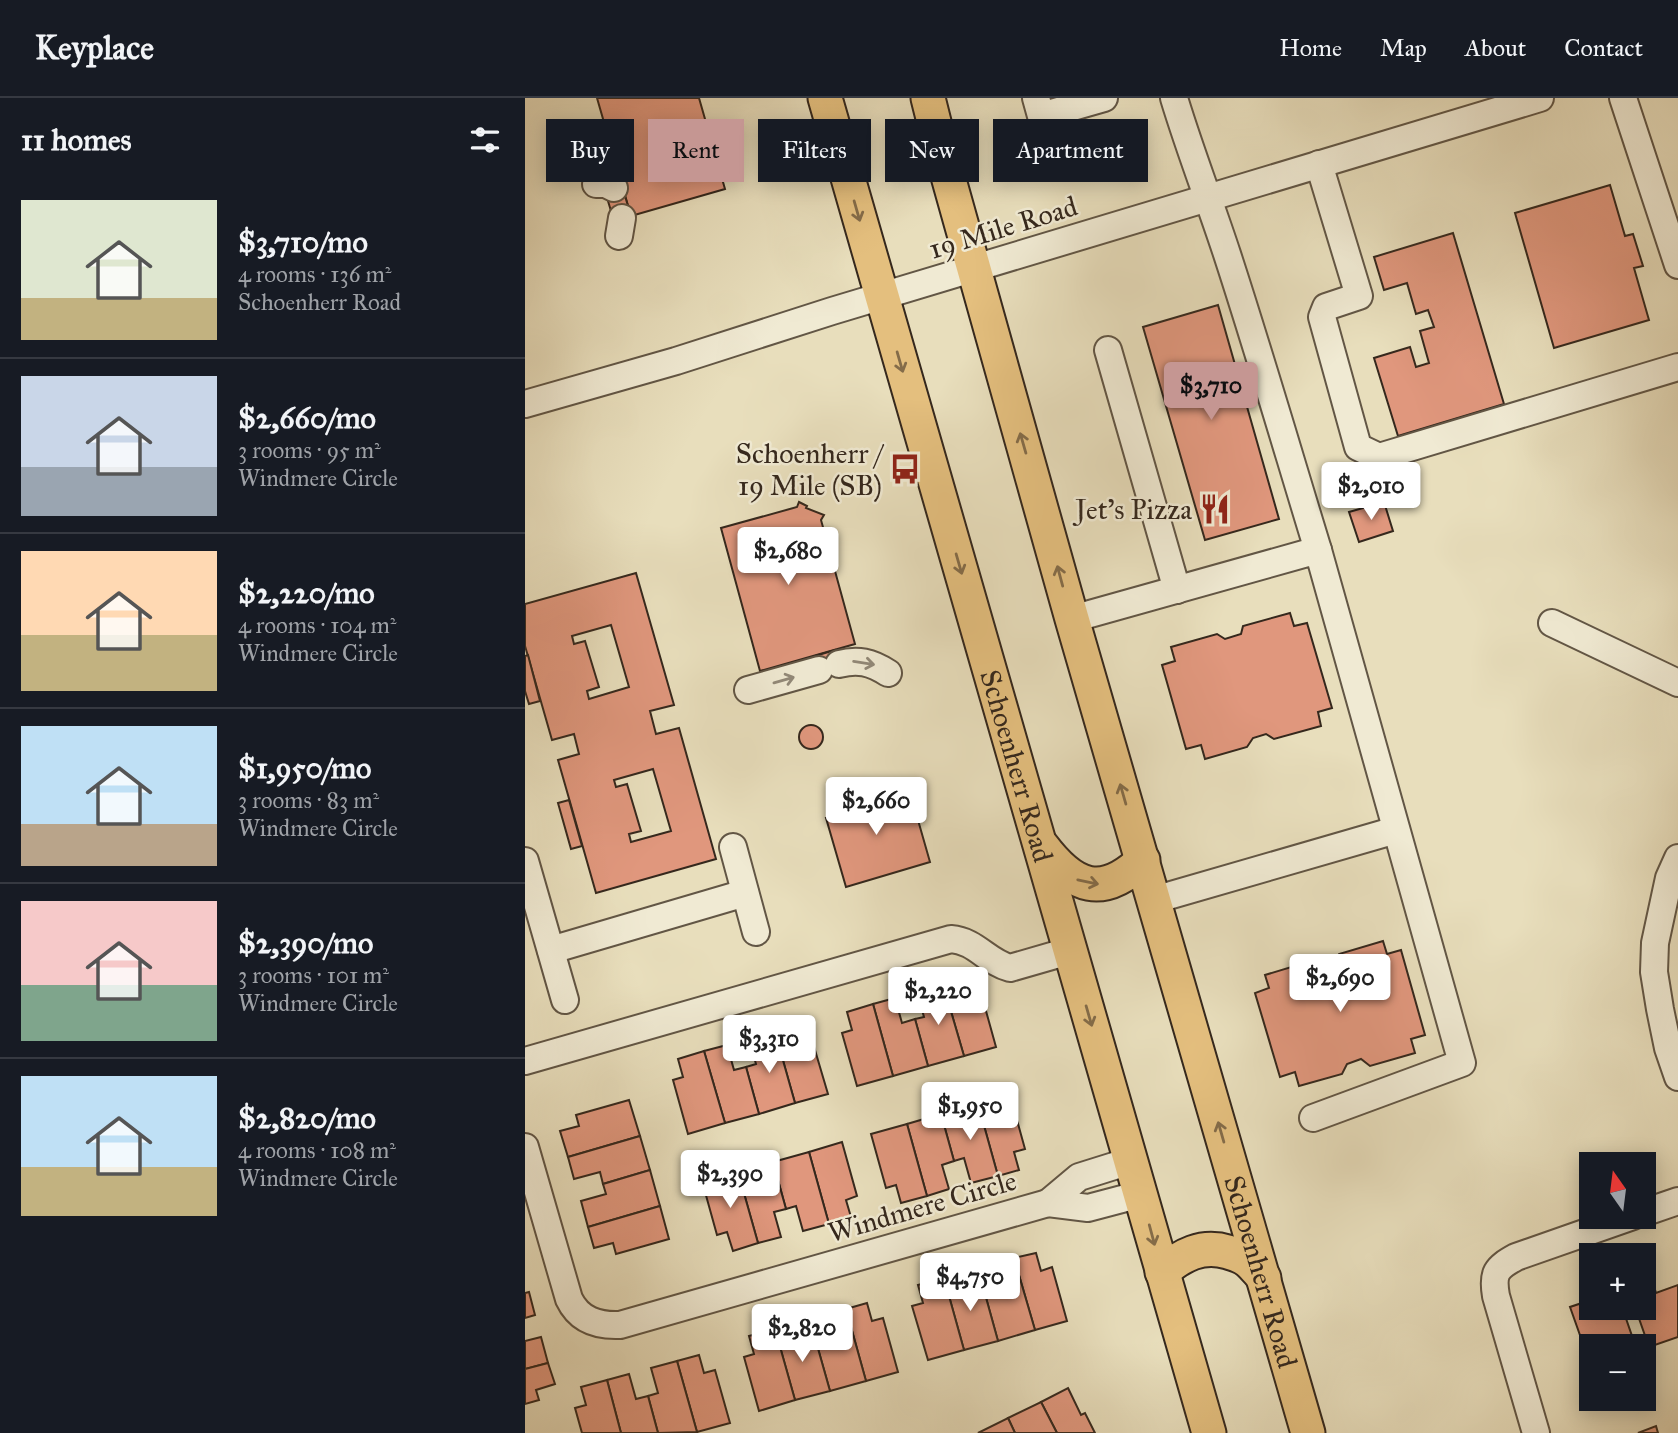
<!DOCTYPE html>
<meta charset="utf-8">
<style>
body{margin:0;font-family:"IM FELL Great Primer",serif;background:#20242c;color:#f1f3f6;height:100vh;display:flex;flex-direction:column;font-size:26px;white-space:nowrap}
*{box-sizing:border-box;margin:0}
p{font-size:23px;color:#9ea1a6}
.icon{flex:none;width:38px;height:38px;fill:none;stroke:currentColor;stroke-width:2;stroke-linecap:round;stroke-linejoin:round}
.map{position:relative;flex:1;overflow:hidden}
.details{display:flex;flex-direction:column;background:#171b24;width:525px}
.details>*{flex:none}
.top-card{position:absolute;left:21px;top:21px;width:665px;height:63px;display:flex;gap:14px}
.needle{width:46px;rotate:346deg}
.fabs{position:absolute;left:1054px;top:1054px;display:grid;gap:14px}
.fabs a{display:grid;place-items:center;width:77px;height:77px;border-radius:0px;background:#171b24;box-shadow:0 4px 18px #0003;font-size:35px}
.price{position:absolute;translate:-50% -60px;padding:0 16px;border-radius:7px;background:#fff;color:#222;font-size:23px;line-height:46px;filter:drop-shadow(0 2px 4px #0008)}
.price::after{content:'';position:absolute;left:50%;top:42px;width:21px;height:16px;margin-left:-10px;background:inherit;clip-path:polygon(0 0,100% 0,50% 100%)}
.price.current{background:#c59692;color:#111}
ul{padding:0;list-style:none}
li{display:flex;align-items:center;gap:21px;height:175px;padding:0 21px}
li+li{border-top:2px solid #363941}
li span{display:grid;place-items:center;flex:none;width:196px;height:140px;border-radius:0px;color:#555}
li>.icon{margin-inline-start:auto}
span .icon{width:84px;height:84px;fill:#fffc;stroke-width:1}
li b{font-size:30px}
h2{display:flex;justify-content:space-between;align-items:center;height:84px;padding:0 21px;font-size:30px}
.pill{padding:0 24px;border-radius:0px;background:#171b24;box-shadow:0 4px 18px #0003;font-size:24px;line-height:63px}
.pill.current{background:#c59692;color:#111}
header{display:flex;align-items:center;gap:42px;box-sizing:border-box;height:98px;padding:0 35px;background:#171b24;border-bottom:2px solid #363941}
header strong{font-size:33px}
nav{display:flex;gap:38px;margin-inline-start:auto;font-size:24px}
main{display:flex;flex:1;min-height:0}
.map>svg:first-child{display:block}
.building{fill:#e0977d;stroke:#35281d;stroke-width:2;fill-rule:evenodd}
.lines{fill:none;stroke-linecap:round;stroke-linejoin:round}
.minor-casing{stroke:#625645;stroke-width:30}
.major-casing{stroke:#35281d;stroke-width:37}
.minor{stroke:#f0ead3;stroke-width:26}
.major{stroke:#e4bf7e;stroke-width:33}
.oneway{stroke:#846c49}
.oneway2{stroke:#928978}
.labels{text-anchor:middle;stroke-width:5;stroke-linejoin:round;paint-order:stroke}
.street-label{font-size:28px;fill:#35281d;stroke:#f0ead3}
.poi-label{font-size:28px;fill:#35281d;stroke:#f0ead3;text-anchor:end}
</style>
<header>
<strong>Keyplace</strong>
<nav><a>Home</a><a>Map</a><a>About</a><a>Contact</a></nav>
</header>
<main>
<section class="details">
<h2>11 homes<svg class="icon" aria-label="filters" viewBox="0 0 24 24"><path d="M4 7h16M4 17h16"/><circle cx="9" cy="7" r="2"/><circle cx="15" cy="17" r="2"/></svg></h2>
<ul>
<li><span style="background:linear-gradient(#dfe7d0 70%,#c2b280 0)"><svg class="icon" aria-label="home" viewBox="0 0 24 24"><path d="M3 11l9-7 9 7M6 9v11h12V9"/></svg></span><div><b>$3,710/mo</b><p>4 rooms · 136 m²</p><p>Schoenherr Road</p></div></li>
<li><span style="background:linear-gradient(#c9d6e8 65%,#9aa5b1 0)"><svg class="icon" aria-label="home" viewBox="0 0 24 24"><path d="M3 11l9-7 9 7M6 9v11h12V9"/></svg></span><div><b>$2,660/mo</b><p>3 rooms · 95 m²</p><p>Windmere Circle</p></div></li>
<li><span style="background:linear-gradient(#ffd9b3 60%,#c2b280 0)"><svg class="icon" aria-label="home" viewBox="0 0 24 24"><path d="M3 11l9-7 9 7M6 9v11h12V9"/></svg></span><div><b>$2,220/mo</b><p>4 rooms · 104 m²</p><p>Windmere Circle</p></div></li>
<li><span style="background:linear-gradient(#bfe0f5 70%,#b9a48a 0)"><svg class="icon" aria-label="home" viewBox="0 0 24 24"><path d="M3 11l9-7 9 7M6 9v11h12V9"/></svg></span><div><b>$1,950/mo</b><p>3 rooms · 83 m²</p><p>Windmere Circle</p></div></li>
<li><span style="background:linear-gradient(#f6c9c9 60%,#7fa58c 0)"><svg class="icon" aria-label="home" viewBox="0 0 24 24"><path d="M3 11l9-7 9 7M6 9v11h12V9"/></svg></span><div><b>$2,390/mo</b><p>3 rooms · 101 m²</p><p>Windmere Circle</p></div></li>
<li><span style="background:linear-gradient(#bfe0f5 65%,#c2b280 0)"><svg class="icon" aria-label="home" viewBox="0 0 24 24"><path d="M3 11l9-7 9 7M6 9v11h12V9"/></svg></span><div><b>$2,820/mo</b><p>4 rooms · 108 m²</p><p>Windmere Circle</p></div></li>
</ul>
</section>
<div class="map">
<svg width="1153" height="1335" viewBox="0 0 1153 1335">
<rect width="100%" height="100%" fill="#e8debc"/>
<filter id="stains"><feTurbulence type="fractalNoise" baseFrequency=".00286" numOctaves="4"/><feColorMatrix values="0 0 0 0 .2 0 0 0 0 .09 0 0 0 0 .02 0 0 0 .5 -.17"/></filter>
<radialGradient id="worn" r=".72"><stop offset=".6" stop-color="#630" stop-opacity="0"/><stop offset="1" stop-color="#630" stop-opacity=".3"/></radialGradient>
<g class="building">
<path d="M 72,0 L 174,0 L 200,91 L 106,118 Z"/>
<path d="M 1085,87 L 1100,138 L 1108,136 L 1118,168 L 1109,170 L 1124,222 L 1029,250 L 990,115 Z"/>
<path d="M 97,88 L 106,118 L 89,123 L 80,93 Z"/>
<path d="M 928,135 L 979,306 L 873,338 L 849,260 L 885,249 L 891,269 L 904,265 L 895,233 L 909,229 L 903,212 L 891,216 L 882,185 L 859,192 L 849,159 Z"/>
<path d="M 693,207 L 754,421 L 680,442 L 618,229 Z"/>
<path d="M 274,404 L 282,408 L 281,410 L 299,417 L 296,422 L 330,546 L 235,573 L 196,430 L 272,409 Z"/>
<path d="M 859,404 L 868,433 L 834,444 L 824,414 Z"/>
<path d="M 111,475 L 149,607 L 125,613 L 131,636 L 154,630 L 191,761 L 71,795 L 33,662 L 54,656 L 49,636 L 27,642 L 0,548 L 0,506 ZM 86,527 L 104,589 L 64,601 L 62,593 L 74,589 L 60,543 L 49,546 L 47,538 ZM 128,671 L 146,733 L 106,744 L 104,736 L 116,733 L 102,686 L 91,689 L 89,682 Z"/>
<path d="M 765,515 L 769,528 L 782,525 L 807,610 L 793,614 L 796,628 L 749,641 L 741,636 L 728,640 L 722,649 L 680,661 L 676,647 L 661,651 L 637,567 L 650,563 L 646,549 L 692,536 L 700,541 L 716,536 L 718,528 Z"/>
<path d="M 310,552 L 316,574 L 296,579 L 290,558 Z"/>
<path d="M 3,557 L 15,603 L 4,606 L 0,593 L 0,558 Z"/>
<circle cx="286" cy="639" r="12"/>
<path d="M 376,683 L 379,692 L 365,697 L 362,687 Z"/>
<path d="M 379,692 L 382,703 L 387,701 L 405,764 L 321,789 L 301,720 L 306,719 L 303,709 L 346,696 L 346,699 L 364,694 L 365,697 Z"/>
<path d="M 44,702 L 57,748 L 46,751 L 33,705 Z"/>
<path d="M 858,843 L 862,856 L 876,852 L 900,937 L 886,941 L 890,955 L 845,968 L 836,961 L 822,966 L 817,976 L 774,988 L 770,974 L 755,979 L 730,895 L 744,890 L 740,877 L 786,863 L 795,871 L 808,867 L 814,856 Z"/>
<path d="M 440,880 L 445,898 L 456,895 L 471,949 L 439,958 L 418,886 Z"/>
<path d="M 418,886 L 439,958 L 403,968 L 390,921 L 399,919 L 392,894 Z"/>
<path d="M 370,900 L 377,925 L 390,921 L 403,968 L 368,978 L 348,906 Z"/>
<path d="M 348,906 L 368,978 L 332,988 L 317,935 L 327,932 L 322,914 Z"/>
<path d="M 271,928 L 276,945 L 287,942 L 303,996 L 270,1005 L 250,934 Z"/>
<path d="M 250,934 L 270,1005 L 234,1016 L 221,969 L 231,966 L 224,941 Z"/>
<path d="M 202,947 L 209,972 L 221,969 L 234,1016 L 200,1025 L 179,953 Z"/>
<path d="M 179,953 L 200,1025 L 163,1036 L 148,982 L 158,979 L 153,961 Z"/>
<path d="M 485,997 L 500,1051 L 489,1054 L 494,1072 L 473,1078 L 453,1006 Z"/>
<path d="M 104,1002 L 115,1038 L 43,1059 L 35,1033 L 54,1028 L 51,1017 Z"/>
<path d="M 453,1006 L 473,1078 L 446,1085 L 439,1060 L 429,1063 L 416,1016 Z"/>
<path d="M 416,1016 L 429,1063 L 417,1067 L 424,1091 L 402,1098 L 382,1026 Z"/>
<path d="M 382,1026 L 402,1098 L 376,1105 L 371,1087 L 361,1090 L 346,1036 Z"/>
<path d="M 115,1038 L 125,1072 L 78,1086 L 75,1074 L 49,1081 L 43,1059 Z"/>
<path d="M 317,1044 L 332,1098 L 321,1102 L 326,1119 L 304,1126 L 284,1054 Z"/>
<path d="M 284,1054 L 304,1126 L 278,1133 L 271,1108 L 261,1111 L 248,1064 Z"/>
<path d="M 248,1064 L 261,1111 L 249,1114 L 256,1139 L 233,1145 L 213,1074 Z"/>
<path d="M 125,1072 L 135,1108 L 63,1129 L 56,1103 L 81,1096 L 78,1086 Z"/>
<path d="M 213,1074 L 233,1145 L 208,1153 L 202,1134 L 192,1137 L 177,1083 Z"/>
<path d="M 135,1108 L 144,1141 L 91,1156 L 88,1145 L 69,1150 L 63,1129 Z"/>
<path d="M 511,1155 L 516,1173 L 527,1169 L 542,1223 L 510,1232 L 489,1160 Z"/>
<path d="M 489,1160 L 510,1232 L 473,1243 L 460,1196 L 470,1193 L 463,1168 Z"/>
<path d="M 441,1174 L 448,1199 L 460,1196 L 473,1243 L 439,1252 L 419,1180 Z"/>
<path d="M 419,1180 L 439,1252 L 403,1262 L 387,1208 L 398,1205 L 393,1187 Z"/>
<path d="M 1127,1182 L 1131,1195 L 1153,1187 L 1153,1239 L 1124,1249 L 1110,1209 L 1118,1209 L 1118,1185 Z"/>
<path d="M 4,1194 L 10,1217 L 0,1220 L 0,1195 Z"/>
<path d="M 1066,1202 L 1066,1209 L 1097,1209 L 1107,1238 L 1080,1248 L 1066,1248 L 1066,1253 L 1061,1254 L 1045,1209 Z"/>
<path d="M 342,1205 L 347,1223 L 358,1220 L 373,1274 L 341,1283 L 321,1211 Z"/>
<path d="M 321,1211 L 341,1283 L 305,1293 L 292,1247 L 302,1244 L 295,1219 Z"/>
<path d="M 273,1225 L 279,1250 L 292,1247 L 305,1293 L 270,1302 L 250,1231 Z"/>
<path d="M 250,1231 L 270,1302 L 234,1313 L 219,1259 L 229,1256 L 224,1238 Z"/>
<path d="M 16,1239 L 23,1265 L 0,1271 L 0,1243 Z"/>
<path d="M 174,1257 L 179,1275 L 190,1272 L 205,1325 L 172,1334 L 152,1263 Z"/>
<path d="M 152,1263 L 172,1334 L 133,1335 L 123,1298 L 133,1295 L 126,1270 Z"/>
<path d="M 23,1265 L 30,1286 L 11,1292 L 14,1302 L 0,1306 L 0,1271 Z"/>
<path d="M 104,1276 L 111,1301 L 123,1298 L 133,1335 L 96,1335 L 82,1282 Z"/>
<path d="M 82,1282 L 96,1335 L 57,1335 L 50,1310 L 61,1307 L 56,1289 Z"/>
<path d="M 543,1290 L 556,1317 L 560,1315 L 570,1335 L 532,1335 L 516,1304 Z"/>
<path d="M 516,1304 L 532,1335 L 490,1335 L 483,1320 Z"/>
<path d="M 483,1320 L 490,1335 L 453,1335 Z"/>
<path d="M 1131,1328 L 1133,1335 L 1113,1335 Z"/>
</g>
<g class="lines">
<g class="minor-casing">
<g id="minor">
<path d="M 511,0 L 516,18 L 579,0"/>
<path d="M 649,0 C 665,53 685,104 702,156 C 734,254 763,354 793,452"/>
<path d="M 1098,0 L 1153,167"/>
<path d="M 794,66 L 834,198 L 801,209 L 797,219 L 833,349 L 854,359 L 1153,269"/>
<path d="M 71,86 L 81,86 L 89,90"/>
<path d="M 94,138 L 97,120"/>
<path d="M 583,252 L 652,492"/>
<path d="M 0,306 L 151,263 L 307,213 L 1015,0"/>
<path d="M 547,521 L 793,452 L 937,965 L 788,1020"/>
<path d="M 1027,525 L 1153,585"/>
<path d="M 314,566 C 333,561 346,564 363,575"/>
<path d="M 223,592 L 294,572"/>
<path d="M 208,749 L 231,834"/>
<path d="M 1153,760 L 1144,780 L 1130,845 L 1129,874 L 1135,911 L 1143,950 L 1153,979"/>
<path d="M 0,763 L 40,902"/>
<path d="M 629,802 L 871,732"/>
<path d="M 26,852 L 220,795"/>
<path d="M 0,963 L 426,841 C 451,843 462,864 485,870 L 544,853"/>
<path d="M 0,1049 L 44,1201 C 54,1222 73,1228 95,1227 L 523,1105"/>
<path d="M 605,1063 L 554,1079 L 523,1105 L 563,1110 L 616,1096"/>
<path d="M 1118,1115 L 1153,1103"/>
<path d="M 1011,1335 L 971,1198 C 967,1175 971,1170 991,1159 L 1108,1118"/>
</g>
</g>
<g class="major-casing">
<g id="major">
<path id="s1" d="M 300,0 L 684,1335"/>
<path id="s2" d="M 403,0 L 419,64 L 547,521 L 783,1335"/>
<path d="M 517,748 C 549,790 577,801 618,762"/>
<path d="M 637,1174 C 657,1157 677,1146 703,1154 C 710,1156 718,1159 723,1163 C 729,1168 734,1175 739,1180"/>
</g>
</g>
<use href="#minor" class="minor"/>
<use href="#major" class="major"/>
</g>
<defs><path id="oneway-shaft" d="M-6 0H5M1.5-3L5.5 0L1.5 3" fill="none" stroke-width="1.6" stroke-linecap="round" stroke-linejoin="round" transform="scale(1.75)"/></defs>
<g class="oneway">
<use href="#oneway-shaft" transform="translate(332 113) rotate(74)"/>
<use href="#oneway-shaft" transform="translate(375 264) rotate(74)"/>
<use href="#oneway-shaft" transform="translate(498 345) rotate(-106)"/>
<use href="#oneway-shaft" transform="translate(434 466) rotate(74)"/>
<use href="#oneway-shaft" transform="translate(535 478) rotate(-105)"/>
<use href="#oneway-shaft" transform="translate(598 696) rotate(-106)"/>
<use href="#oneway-shaft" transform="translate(563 784) rotate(12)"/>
<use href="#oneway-shaft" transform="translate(564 918) rotate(74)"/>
<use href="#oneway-shaft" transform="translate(696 1034) rotate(-106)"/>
<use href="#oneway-shaft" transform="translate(627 1137) rotate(75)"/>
</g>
<g class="oneway2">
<use href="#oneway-shaft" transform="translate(339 565) rotate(9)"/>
<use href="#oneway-shaft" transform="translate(259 582) rotate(-16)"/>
</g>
<defs>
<g id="bus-bare" transform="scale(2.415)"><path d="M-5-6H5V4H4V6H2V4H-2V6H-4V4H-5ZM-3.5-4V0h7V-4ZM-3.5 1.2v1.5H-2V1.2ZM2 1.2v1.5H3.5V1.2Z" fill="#8f2418" stroke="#f0ead3" stroke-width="2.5" paint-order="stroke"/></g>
<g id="restaurant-bare" transform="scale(2.415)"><path d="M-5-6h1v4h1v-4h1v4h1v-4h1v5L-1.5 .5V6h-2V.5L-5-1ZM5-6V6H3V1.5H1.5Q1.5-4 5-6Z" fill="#8f2418" stroke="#f0ead3" stroke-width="2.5" paint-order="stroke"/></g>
</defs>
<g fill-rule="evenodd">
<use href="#bus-bare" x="380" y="371"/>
<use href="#restaurant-bare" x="690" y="411"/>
</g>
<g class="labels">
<g class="street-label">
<text transform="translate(478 129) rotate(-17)" y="10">19 Mile Road</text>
<text dy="10" stroke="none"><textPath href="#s1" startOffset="695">Schoenherr Road</textPath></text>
<text transform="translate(397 1108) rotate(-16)" y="10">Windmere Circle</text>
<text dy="10" stroke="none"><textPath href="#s2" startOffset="1220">Schoenherr Road</textPath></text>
</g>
<g class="poi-label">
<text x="357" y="365">Schoenherr /<tspan x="357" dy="32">19 Mile (SB)</tspan></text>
<text x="667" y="421">Jet's Pizza</text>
</g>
</g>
<rect width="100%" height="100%" filter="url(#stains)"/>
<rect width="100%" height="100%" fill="url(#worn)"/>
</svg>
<div class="fabs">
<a><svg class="needle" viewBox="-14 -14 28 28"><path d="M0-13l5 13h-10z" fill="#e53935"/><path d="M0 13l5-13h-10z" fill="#9ea1a6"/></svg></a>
<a>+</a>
<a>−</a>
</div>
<b class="price current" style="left:686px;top:324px">$3,710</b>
<b class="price" style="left:846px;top:424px">$2,010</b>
<b class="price" style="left:263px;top:489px">$2,680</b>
<b class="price" style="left:351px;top:739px">$2,660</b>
<b class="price" style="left:815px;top:916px">$2,690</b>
<b class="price" style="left:413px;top:929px">$2,220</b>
<b class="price" style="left:244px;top:977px">$3,310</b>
<b class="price" style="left:445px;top:1044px">$1,950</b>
<b class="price" style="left:205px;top:1112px">$2,390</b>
<b class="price" style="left:445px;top:1215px">$4,750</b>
<b class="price" style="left:277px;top:1266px">$2,820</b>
<div class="top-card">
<a class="pill">Buy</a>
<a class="pill current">Rent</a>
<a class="pill">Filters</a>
<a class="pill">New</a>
<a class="pill">Apartment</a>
</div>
</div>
</main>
